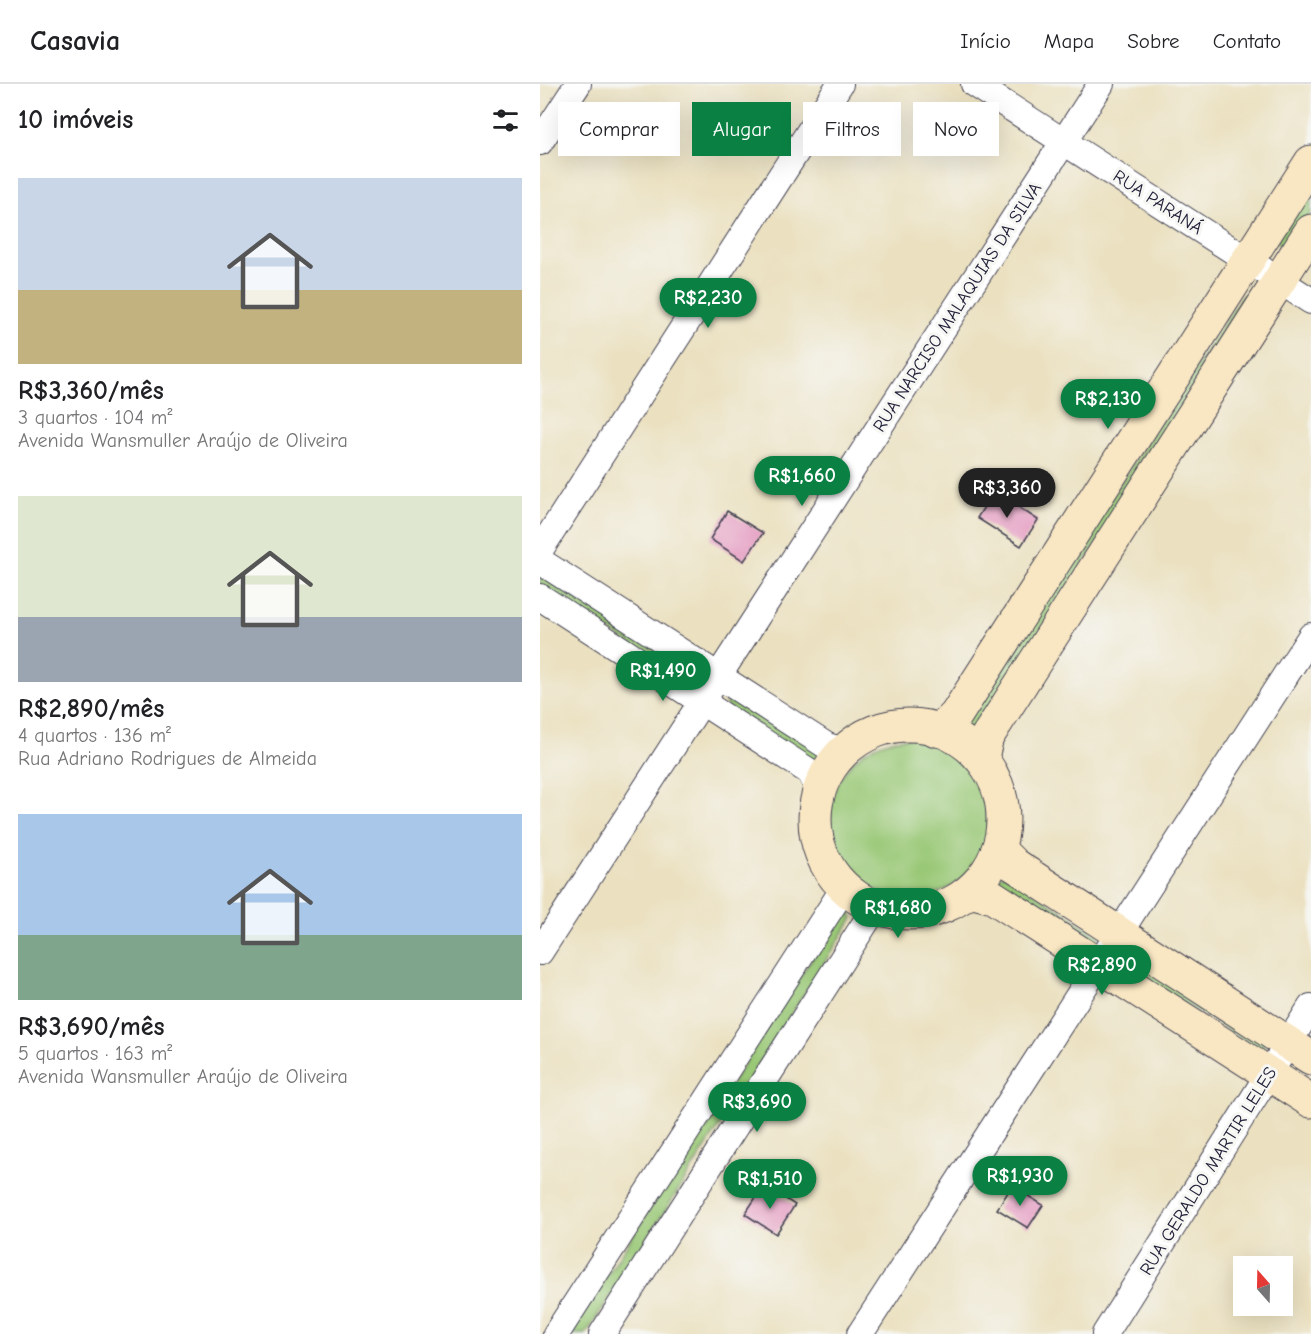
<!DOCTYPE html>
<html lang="pt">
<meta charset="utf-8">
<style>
body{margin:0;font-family:"Comic Neue",sans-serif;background:#f6f6f6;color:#202124;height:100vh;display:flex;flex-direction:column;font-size:22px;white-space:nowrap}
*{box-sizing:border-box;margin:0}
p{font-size:20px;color:#757577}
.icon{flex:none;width:33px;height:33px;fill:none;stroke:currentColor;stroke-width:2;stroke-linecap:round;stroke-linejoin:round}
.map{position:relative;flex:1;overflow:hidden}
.side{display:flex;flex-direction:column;background:#fff;width:540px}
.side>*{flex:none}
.hud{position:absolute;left:18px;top:18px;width:570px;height:54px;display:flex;gap:12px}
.needle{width:39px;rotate:340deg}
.tools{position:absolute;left:693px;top:1172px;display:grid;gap:12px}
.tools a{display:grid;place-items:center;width:60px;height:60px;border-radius:0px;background:#fff;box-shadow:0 6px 24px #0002;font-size:30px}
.price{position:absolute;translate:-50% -51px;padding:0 14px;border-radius:21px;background:#0b8043;color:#fff;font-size:20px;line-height:39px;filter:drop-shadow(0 2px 3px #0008)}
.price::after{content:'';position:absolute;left:50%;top:36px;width:18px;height:14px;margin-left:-9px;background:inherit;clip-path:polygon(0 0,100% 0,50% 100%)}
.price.selected{background:#222;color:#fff}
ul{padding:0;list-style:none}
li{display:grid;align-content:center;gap:12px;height:318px;padding:0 18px}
li span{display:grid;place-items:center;height:186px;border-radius:0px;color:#555}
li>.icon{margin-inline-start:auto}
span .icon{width:108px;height:108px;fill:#fffc;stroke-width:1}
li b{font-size:26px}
h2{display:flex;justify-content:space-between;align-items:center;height:72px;padding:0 18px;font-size:26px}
.chip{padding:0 21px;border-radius:0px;background:#fff;box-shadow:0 6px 24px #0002;font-size:21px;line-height:54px}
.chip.selected{background:#0b8043;color:#fff}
header{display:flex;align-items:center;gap:36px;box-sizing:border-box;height:84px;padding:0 30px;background:#fff;border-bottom:2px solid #e0e0e0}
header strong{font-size:28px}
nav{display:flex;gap:33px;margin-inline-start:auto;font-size:21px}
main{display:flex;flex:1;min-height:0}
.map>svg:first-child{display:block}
.green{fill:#99c876;stroke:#5e7558;stroke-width:1.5}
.building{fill:#e59dc2}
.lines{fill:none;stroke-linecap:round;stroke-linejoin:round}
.street-casing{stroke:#403f4f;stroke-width:28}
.secondary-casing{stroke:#403f4f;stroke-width:35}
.street{stroke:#fff;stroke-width:26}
.secondary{stroke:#f9e7c3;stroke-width:33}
.labels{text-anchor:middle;stroke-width:6;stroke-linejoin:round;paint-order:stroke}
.street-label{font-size:18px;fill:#22223b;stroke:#f6f6f2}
</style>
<header>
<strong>Casavia</strong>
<nav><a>Início</a><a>Mapa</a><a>Sobre</a><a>Contato</a></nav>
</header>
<main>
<section class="side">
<h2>10 imóveis<svg class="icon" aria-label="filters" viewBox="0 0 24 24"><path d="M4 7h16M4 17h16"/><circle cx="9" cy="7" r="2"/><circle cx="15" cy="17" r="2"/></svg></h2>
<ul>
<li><span style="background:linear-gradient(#c9d6e8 60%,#c2b280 0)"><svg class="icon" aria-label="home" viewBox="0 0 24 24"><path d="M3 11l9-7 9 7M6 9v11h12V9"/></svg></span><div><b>R$3,360/mês</b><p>3 quartos · 104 m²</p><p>Avenida Wansmuller Araújo de Oliveira</p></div></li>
<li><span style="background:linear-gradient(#dfe7d0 65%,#9aa5b1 0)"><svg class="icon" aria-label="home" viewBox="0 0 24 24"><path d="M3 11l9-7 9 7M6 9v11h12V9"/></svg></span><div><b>R$2,890/mês</b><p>4 quartos · 136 m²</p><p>Rua Adriano Rodrigues de Almeida</p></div></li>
<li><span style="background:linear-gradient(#a9c7e8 65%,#7fa58c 0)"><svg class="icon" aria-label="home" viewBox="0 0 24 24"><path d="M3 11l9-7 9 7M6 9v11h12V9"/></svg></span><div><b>R$3,690/mês</b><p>5 quartos · 163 m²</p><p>Avenida Wansmuller Araújo de Oliveira</p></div></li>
</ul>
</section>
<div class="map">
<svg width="771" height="1250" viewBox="0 0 771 1250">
<rect width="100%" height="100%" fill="#f6f6f2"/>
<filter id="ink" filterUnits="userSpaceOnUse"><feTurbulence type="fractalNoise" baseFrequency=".0167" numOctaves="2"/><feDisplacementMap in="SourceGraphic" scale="12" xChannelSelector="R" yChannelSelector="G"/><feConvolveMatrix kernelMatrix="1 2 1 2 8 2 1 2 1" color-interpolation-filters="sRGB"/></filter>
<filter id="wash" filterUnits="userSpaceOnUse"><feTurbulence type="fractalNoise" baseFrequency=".008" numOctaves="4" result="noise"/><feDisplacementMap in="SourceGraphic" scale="24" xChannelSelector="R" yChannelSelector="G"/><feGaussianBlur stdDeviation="1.35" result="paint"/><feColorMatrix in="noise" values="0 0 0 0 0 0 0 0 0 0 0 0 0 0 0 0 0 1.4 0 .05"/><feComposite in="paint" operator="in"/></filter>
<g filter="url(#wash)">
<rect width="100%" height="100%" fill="#ebe1c1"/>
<g class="green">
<path d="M 771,104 L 771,129 L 750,162 L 741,165 L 737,156 Z"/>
<path d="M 709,210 L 712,217 L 435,649 L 426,652 L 423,642 L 702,212 Z"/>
<path d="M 5,491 L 155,585 L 155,594 L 146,596 L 0,502 L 0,493 Z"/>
<path d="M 193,613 L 282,668 L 283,678 L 273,679 L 186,622 L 186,615 Z"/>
<circle cx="370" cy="734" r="80"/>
<path d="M 466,790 L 558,851 L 558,860 L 549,862 L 459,800 L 459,792 Z"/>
<path d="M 309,826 L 313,834 L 46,1250 L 29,1250 L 302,828 Z"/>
<path d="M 592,872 L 724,959 L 724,968 L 585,883 L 585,875 Z"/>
</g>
<g id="blocks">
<g class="building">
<path d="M 454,407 L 498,436 L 481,462 L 437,434 Z"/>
<path d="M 187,427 L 223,449 L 204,477 L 170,455 Z"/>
<path d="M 224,1101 L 255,1121 L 236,1150 L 205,1130 Z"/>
<path d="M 472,1102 L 503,1121 L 488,1144 L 457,1125 Z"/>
</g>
</g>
</g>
<g filter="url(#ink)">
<use href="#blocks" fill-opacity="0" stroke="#403f4f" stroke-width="1.5"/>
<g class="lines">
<g class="street-casing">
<g id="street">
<path d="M 434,0 L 771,217"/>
<path d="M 0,58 L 38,0"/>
<path d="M 0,466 L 300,0"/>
<path d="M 0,477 L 287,662 L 305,667"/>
<path d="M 0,513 L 270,688 L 279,707"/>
<path d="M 0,868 L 561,0"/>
<path d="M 16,1250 L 304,804"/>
<path d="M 62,1250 L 335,824"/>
<path d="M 320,1250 L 771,552"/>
<path d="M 565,1250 L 771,923"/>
</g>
</g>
<g class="secondary-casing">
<g id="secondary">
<circle cx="369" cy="735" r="94"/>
<path d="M 396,646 L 407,640 L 416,631 L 771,78"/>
<path d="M 442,673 L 447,653 L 771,147"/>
<path d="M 458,765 L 474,781 L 771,974"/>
<path d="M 430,807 L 453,813 L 771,1017"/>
</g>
</g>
<use href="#street" class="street"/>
<use href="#secondary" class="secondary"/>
</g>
</g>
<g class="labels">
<g class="street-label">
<text transform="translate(618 118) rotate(33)" y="6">RUA PARANÁ</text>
<text transform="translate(417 223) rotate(-57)" y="6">RUA NARCISO MALAQUIAS DA SILVA</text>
<text transform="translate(668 1087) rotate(-58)" y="6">RUA GERALDO MARTIR LELES</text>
</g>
</g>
</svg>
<div class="tools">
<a><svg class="needle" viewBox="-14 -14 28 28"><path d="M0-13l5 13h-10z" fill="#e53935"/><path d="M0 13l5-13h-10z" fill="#757577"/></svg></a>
</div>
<b class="price" style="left:168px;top:245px">R$2,230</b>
<b class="price" style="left:568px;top:346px">R$2,130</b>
<b class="price" style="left:262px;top:423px">R$1,660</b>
<b class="price selected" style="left:467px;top:435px">R$3,360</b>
<b class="price" style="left:123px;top:618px">R$1,490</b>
<b class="price" style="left:358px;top:855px">R$1,680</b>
<b class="price" style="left:562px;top:912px">R$2,890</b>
<b class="price" style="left:217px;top:1049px">R$3,690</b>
<b class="price" style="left:480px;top:1123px">R$1,930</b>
<b class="price" style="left:230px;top:1126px">R$1,510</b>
<div class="hud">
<a class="chip">Comprar</a>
<a class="chip selected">Alugar</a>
<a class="chip">Filtros</a>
<a class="chip">Novo</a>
</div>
</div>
</main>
